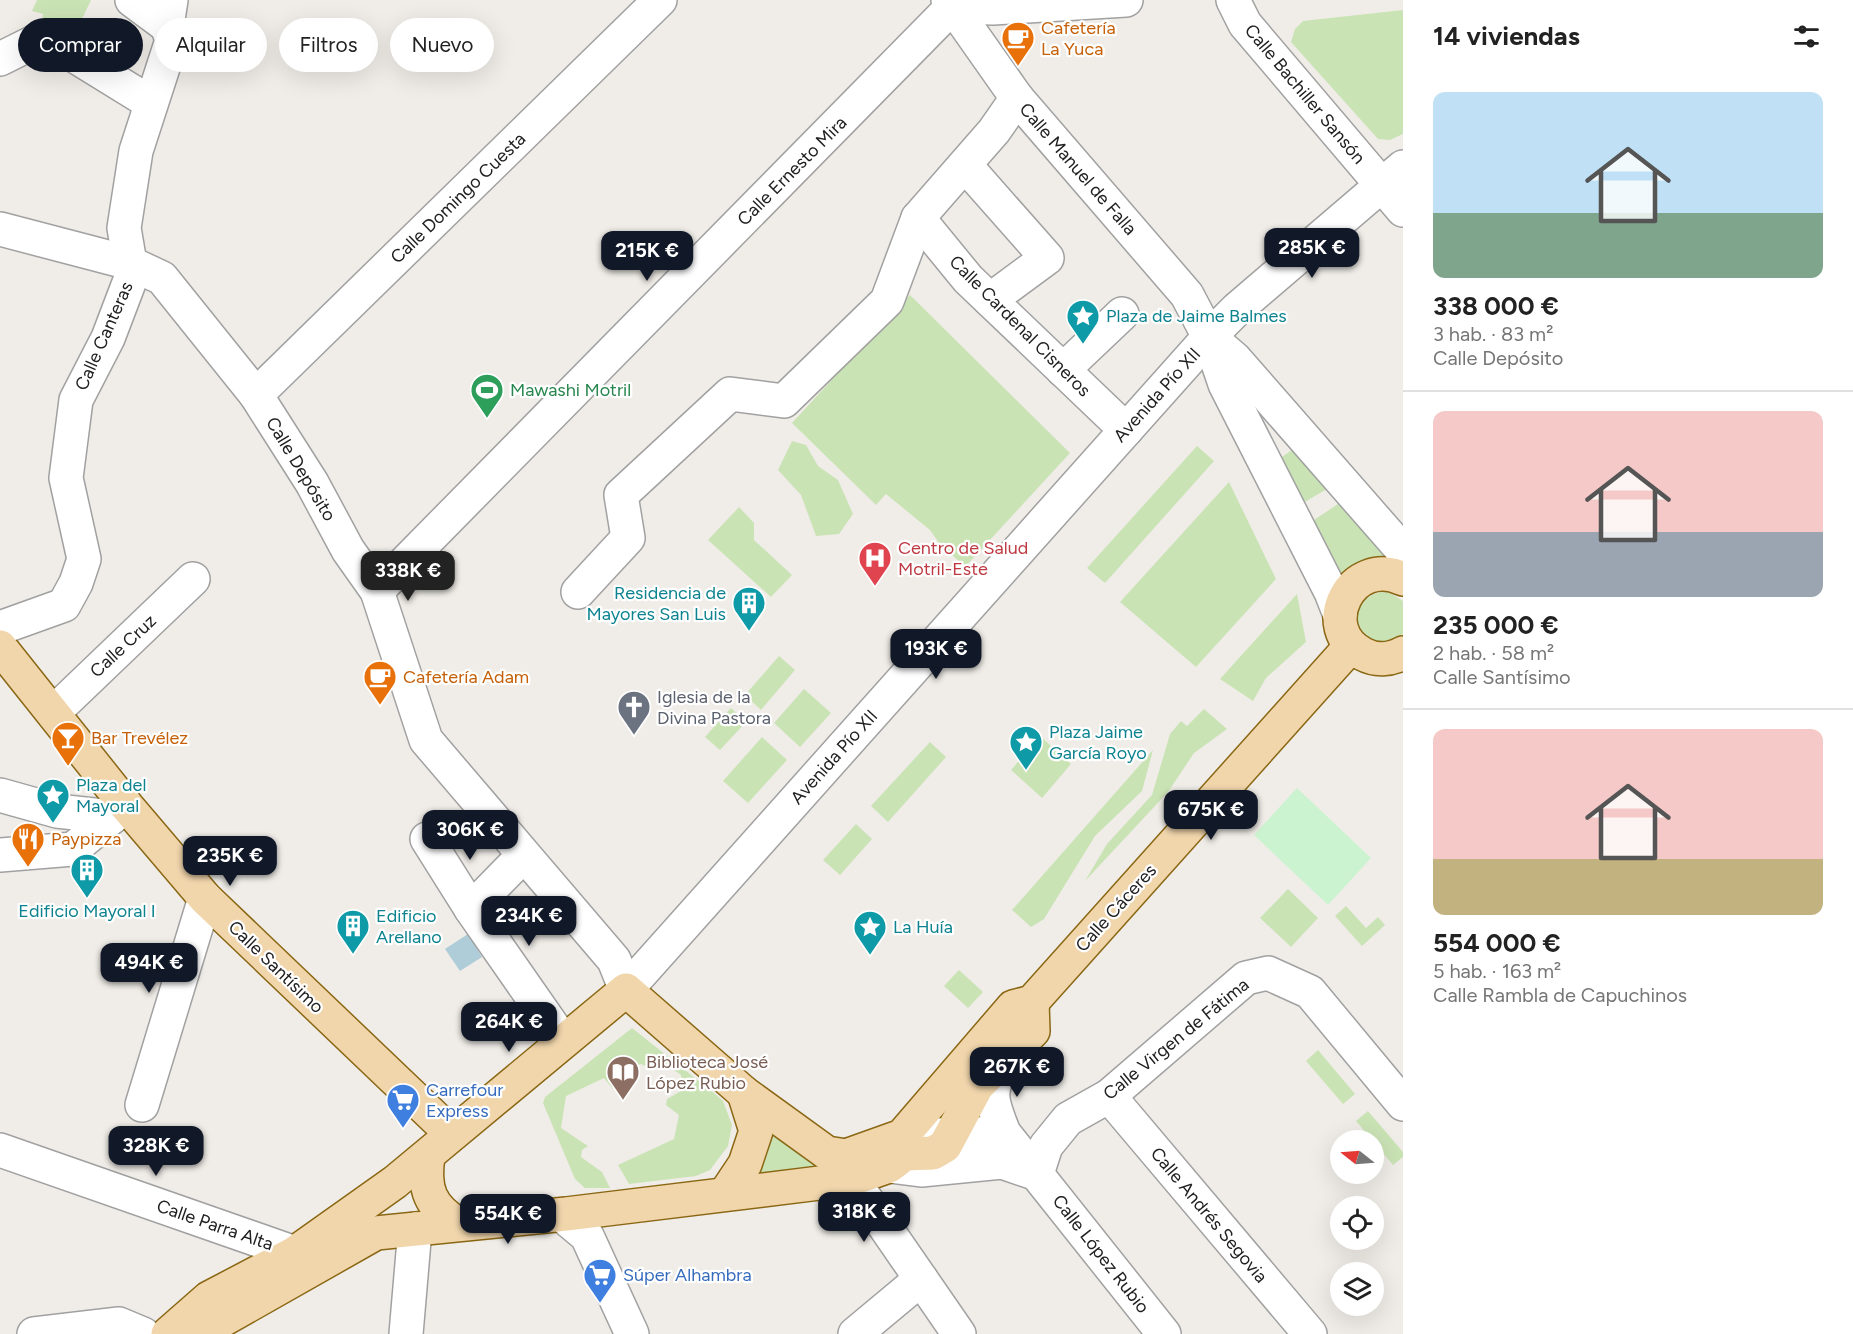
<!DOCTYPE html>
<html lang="es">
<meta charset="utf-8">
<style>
body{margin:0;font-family:Figtree,sans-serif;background:#f6f6f6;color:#222;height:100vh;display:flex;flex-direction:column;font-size:22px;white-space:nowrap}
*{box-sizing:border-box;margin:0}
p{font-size:20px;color:#767676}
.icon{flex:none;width:33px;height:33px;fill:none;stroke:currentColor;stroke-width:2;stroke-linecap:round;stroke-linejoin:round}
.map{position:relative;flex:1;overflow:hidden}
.drawer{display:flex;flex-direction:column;background:#fff;width:450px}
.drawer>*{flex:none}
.hud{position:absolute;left:18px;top:18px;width:570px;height:54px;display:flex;gap:12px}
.needle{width:39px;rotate:287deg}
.controls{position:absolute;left:1330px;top:1130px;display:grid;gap:12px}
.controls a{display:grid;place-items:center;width:54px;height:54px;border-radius:50%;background:#fff;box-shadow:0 6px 24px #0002;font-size:30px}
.price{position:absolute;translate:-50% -51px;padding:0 14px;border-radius:12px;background:#111827;color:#fff;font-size:20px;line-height:39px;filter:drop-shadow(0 2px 3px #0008)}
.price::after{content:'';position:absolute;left:50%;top:36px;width:18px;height:14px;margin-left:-9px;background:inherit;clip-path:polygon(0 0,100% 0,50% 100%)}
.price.active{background:#222;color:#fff}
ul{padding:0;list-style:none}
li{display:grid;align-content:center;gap:12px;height:318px;padding:0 30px}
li+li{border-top:2px solid #e0e0e0}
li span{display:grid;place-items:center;height:186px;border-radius:12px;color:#555}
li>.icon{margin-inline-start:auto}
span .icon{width:108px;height:108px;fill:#fffc;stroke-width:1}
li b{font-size:26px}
h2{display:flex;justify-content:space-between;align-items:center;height:72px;padding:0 30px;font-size:26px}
.chip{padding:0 21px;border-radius:27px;background:#fff;box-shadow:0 6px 24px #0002;font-size:21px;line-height:54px}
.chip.active{background:#111827;color:#fff}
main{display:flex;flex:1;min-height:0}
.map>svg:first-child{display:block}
.grass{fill:#cae3b5}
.park{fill:#cbf3d0}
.water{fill:#aecdd8}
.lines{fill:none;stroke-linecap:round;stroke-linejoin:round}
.minor-casing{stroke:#a1a1a1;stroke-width:36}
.major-casing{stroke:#8a6713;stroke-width:36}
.minor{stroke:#fff;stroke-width:33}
.major{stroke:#f1d6ac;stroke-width:33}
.labels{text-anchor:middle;stroke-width:4.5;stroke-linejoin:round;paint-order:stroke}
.food-label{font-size:18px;fill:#c56008;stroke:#fff;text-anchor:start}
.street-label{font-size:18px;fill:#202020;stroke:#fff}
.culture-label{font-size:18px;fill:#0d838f;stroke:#fff;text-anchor:start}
.leisure-label{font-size:18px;fill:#27864d;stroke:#fff;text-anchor:start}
.health-label{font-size:18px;fill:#be3a42;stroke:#fff;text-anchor:start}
.worship-label{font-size:18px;fill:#5b616d;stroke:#fff;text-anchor:start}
.education-label{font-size:18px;fill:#785e54;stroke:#fff;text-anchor:start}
.shop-label{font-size:18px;fill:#366cbe;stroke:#fff;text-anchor:start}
</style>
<main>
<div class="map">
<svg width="1403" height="1334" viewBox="0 0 1403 1334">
<rect width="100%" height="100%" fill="#f0ede8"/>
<g class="grass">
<path d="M 37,0 L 91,0 L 79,25 L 100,34 L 95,43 L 109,49 L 101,66 L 41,30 L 43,14 L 32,11 Z"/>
<path d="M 1403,10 L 1403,134 L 1390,140 L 1378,139 L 1291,42 L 1295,29 L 1303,21 Z"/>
<path d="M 910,295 L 1070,453 L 965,567 L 939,543 L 930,530 L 886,494 L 876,505 L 792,423 Z"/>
<path d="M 792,441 L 806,445 L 818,466 L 838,480 L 853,514 L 839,534 L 816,536 L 801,495 L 778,470 Z"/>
<path d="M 1303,442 L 1339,482 L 1291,510 L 1268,467 Z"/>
<path d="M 1197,446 L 1214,461 L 1105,583 L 1087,568 Z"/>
<path d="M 1229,482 L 1276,579 L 1196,667 L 1120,602 Z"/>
<path d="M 1350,496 L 1397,551 L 1346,587 L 1302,528 Z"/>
<path d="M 739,507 L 754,523 L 754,540 L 792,575 L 771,597 L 708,540 Z"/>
<path d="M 1381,592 L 1390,593 L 1403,601 L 1403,634 C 1368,666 1333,603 1381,592 Z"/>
<path d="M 1297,594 L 1306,642 L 1266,678 L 1253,701 L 1220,679 Z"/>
<path d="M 779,656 L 795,670 L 761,710 L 745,695 Z"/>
<path d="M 804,689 L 831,713 L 800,747 L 774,723 Z"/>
<path d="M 731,708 L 746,722 L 720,750 L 705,737 Z"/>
<path d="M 1204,709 L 1227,729 L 1194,753 L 1168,792 L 1085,881 L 1107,844 L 1152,795 L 1170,734 L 1181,721 L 1187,726 Z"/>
<path d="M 1040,736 L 1071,764 L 1042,798 L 1011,770 Z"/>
<path d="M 762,737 L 787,760 L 748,803 L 723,781 Z"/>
<path d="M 930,742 L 946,757 L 888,822 L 871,806 Z"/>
<path d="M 1153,750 L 1142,791 L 1095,836 L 1044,919 L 1031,927 L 1012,910 Z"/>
<path d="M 856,824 L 872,839 L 840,875 L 823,860 Z"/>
<path d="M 1288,889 L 1318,918 L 1291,947 L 1260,918 Z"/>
<path d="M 1346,906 L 1366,928 L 1378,917 L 1385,925 L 1362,946 L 1335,916 Z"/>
<path d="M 959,970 L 983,992 L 968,1008 L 944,986 Z"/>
<path d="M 632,1028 L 714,1093 L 723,1101 L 732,1125 L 728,1146 L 710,1170 L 696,1176 L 629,1184 L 618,1165 L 674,1139 L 679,1115 L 666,1105 L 667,1099 L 681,1091 L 681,1075 L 667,1065 L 654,1070 L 641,1064 L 625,1070 L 623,1083 L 613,1089 L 604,1078 L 566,1096 L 561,1128 L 588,1146 L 582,1150 L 581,1157 L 602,1172 L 610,1188 L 585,1188 L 575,1179 L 543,1103 L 545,1097 Z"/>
<path d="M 1318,1050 L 1355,1094 L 1343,1104 L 1306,1061 Z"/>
<path d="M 1368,1111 L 1403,1152 L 1403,1157 L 1393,1165 L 1356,1121 Z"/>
<path d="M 765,1123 L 831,1166 L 755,1178 C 768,1159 773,1146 765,1123 Z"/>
</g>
<path class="park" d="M 1297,788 L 1371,858 L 1328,905 L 1254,835 Z"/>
<path class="water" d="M 468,934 L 482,957 L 460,971 L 445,949 Z"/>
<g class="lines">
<g class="minor-casing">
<g id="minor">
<path d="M 132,0 L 167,26"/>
<path d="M 948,0 L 1017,98 L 1187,295 L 1209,337 L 1225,384 L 1331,592 L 1340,615"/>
<path d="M 1233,0 L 1245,24 L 1403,210"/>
<path d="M 0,59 L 44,37 L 151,103"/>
<path d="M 965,165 L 1047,258 L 990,300"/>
<path d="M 918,218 L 968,279 L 1126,430"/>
<path d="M 0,229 L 130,263 L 162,278 L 256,395 L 312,483 L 348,550 L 377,591 L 426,740 L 614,960 L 626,990 L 1209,337 L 1237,309 L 1403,167"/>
<path d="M 1213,340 L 1235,359 L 1402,550 L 1403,558"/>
<path d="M 1063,370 L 1122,314"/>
<path d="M 256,395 L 660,0"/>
<path d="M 377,591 L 952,7 L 993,8 L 1126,0"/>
<path d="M 578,592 L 628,538 L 621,495 L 730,394 L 784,401 L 887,301 L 918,218 L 994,131 L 1017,98"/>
<path d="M 0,628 L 64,605 L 76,583 L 84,559 L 66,478 L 76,400 L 108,338 L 132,275 L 124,228 L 136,151 L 172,40 L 167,26 L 171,0"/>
<path d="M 53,713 L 193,579"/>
<path d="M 0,795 L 57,811 L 112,817 L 125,804"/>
<path d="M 427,839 L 471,909"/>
<path d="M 0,855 L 73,849 L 112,817"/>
<path d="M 523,856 L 471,909 L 563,1041"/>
<path d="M 1005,1060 C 987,1093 991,1100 1004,1133 L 1164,1334"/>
<path d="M 1109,1096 L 1310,1334"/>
<path d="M 142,1105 L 205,898"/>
<path d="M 902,1136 L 1004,1133"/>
<path d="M 0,1150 L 295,1253"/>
<path d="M 889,1166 L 921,1170 L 1002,1162 L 1037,1174"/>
<path d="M 1037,1174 L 1046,1146 L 1068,1119 L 1109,1096 L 1246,978 L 1268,973 L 1310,992 L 1403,1104"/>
<path d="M 852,1179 L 959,1334"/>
<path d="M 569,1221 L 587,1236 L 632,1334"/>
<path d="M 34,1334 L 119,1324 L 143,1334"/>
<path d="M 406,1334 L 415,1229"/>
<path d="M 855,1334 L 921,1279"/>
</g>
</g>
<g class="major-casing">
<g id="major">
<path d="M 1403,579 C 1351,554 1314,629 1363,654 C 1376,661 1390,660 1403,653"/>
<path d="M 0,647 L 125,804 L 205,898 L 452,1134"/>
<path d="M 428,1156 C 423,1189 430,1207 458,1224"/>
<path d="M 725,1194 L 745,1164 L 756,1131 L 744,1093"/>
<path d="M 182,1322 L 219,1322 L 376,1233 L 566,1214 L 852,1179 L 889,1166 L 905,1154 L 933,1153 L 945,1146 L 977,1086 L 1033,1031 L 1032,1002"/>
<path d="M 168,1334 L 209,1298 L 295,1253 L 395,1182 L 626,990 L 744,1093 L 827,1153 L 846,1156 L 902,1136 L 1013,1007 L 1032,1002 L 1351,646"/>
</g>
</g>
<use href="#minor" class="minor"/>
<use href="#major" class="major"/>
</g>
<defs>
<g id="cafe-pin" transform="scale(1.725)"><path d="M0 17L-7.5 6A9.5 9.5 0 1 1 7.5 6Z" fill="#e8710a" stroke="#fff"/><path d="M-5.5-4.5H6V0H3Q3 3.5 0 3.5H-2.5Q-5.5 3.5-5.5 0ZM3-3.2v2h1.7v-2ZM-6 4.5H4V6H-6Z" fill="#fff"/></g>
<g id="sight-pin" transform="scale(1.725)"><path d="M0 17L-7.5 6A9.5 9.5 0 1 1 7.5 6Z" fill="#0f9aa8" stroke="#fff"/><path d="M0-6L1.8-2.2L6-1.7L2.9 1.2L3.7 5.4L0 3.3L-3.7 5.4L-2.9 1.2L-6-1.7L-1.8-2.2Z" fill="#fff"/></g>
<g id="stadium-pin" transform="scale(1.725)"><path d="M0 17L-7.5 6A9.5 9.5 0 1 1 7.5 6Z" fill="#2e9e5b" stroke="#fff"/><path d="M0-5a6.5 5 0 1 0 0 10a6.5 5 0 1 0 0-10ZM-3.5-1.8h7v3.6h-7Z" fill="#fff"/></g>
<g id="hospital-pin" transform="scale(1.725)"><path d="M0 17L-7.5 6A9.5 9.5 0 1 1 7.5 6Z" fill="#e0444e" stroke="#fff"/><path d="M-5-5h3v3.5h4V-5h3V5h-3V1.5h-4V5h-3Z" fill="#fff"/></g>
<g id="building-pin" transform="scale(1.725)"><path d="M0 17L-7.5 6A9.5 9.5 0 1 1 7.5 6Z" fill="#0f9aa8" stroke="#fff"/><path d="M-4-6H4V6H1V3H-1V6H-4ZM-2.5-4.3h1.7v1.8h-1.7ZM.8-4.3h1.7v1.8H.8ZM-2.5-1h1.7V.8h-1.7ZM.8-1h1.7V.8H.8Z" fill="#fff"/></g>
<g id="church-pin" transform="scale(1.725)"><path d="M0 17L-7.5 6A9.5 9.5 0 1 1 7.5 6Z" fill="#6b7280" stroke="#fff"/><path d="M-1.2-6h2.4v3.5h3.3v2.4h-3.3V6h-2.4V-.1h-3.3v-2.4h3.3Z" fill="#fff"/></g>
<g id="bar-pin" transform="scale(1.725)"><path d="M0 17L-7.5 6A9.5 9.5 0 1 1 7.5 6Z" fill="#e8710a" stroke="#fff"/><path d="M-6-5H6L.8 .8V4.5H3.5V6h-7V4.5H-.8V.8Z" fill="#fff"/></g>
<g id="restaurant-pin" transform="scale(1.725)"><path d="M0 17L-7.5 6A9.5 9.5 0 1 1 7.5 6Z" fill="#e8710a" stroke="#fff"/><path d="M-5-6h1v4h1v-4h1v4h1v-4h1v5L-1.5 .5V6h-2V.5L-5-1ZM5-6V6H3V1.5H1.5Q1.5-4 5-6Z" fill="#fff"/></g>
<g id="library-pin" transform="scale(1.725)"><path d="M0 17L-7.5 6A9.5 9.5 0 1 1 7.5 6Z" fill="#8d6e63" stroke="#fff"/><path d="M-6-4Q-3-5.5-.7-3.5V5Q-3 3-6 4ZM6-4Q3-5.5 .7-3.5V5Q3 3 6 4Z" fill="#fff"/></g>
<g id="supermarket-pin" transform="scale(1.725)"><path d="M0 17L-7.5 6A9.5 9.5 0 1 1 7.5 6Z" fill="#3f7fe0" stroke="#fff"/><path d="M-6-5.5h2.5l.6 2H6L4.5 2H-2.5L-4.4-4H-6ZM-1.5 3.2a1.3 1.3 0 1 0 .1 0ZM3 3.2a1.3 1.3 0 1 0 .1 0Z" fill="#fff"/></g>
</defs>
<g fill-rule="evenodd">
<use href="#cafe-pin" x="1018" y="38"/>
<use href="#sight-pin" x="1083" y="316"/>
<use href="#stadium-pin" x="487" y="390"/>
<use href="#hospital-pin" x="875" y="558"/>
<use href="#building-pin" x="749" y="603"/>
<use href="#cafe-pin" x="380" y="677"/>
<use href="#church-pin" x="634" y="707"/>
<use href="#bar-pin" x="68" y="738"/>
<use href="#sight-pin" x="1026" y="742"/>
<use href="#sight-pin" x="53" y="795"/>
<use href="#restaurant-pin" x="28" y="839"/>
<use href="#building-pin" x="87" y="870"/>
<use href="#building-pin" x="353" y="926"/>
<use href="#sight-pin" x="870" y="927"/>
<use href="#library-pin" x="623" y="1072"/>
<use href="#supermarket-pin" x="403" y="1100"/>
<use href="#supermarket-pin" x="600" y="1275"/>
</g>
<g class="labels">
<g class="food-label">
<text x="1041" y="34">Cafetería<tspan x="1041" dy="21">La Yuca</tspan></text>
<text x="403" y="683">Cafetería Adam</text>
<text x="91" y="744">Bar Trevélez</text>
<text x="51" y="845">Paypizza</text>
</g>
<g class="street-label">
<text transform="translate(1305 94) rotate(50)" y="6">Calle Bachiller Sansón</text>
<text transform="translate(1078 169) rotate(49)" y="6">Calle Manuel de Falla</text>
<text transform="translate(792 171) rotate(-45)" y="6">Calle Ernesto Mira</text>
<text transform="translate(458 198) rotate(-44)" y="6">Calle Domingo Cuesta</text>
<text transform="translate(1020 326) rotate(45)" y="6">Calle Cardenal Cisneros</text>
<text transform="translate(104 336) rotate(-66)" y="6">Calle Canteras</text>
<text transform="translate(1157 395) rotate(-48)" y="6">Avenida Pío XII</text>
<text transform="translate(301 469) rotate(59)" y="6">Calle Depósito</text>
<text transform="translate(123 646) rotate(-43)" y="6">Calle Cruz</text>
<text transform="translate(834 757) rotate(-48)" y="6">Avenida Pío XII</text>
<text transform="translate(1116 908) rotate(-48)" y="6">Calle Cáceres</text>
<text transform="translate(276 967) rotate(44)" y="6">Calle Santísimo</text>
<text transform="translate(1176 1039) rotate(-39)" y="6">Calle Virgen de Fátima</text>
<text transform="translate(1209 1215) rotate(50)" y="6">Calle Andrés Segovia</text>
<text transform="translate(215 1225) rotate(19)" y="6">Calle Parra Alta</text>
<text transform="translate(1101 1254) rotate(52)" y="6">Calle López Rubio</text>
</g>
<g class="culture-label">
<text x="1106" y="322">Plaza de Jaime Balmes</text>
<text x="726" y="599" text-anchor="end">Residencia de<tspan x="726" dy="21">Mayores San Luis</tspan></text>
<text x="1049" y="738">Plaza Jaime<tspan x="1049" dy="21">García Royo</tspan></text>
<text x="76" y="791">Plaza del<tspan x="76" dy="21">Mayoral</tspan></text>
<text x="87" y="917" text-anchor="middle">Edificio Mayoral I</text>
<text x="376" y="922">Edificio<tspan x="376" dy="21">Arellano</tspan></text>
<text x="893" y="933">La Huía</text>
</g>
<g class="leisure-label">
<text x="510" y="396">Mawashi Motril</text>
</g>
<g class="health-label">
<text x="898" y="554">Centro de Salud<tspan x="898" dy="21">Motril-Este</tspan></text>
</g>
<g class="worship-label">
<text x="657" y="703">Iglesia de la<tspan x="657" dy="21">Divina Pastora</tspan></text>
</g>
<g class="education-label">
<text x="646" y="1068">Biblioteca José<tspan x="646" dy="21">López Rubio</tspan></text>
</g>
<g class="shop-label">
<text x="426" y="1096">Carrefour<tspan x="426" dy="21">Express</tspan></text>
<text x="623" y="1281">Súper Alhambra</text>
</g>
</g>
</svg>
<div class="controls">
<a><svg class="needle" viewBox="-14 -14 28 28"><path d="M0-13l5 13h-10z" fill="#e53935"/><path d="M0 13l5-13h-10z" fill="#767676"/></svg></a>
<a><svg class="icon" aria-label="locate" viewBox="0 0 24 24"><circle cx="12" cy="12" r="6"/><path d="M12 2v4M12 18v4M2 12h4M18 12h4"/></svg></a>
<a><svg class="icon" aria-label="layers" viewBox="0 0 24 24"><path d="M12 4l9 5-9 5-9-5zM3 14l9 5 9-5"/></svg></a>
</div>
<b class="price" style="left:1312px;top:279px">285K €</b>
<b class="price" style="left:647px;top:282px">215K €</b>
<b class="price active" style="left:408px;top:602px">338K €</b>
<b class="price" style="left:936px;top:680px">193K €</b>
<b class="price" style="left:1211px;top:841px">675K €</b>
<b class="price" style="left:470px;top:861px">306K €</b>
<b class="price" style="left:230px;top:887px">235K €</b>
<b class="price" style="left:529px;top:947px">234K €</b>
<b class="price" style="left:149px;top:994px">494K €</b>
<b class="price" style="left:509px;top:1053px">264K €</b>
<b class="price" style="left:1017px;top:1098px">267K €</b>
<b class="price" style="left:156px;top:1177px">328K €</b>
<b class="price" style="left:864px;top:1243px">318K €</b>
<b class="price" style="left:508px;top:1245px">554K €</b>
<div class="hud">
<a class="chip active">Comprar</a>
<a class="chip">Alquilar</a>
<a class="chip">Filtros</a>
<a class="chip">Nuevo</a>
</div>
</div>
<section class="drawer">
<h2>14 viviendas<svg class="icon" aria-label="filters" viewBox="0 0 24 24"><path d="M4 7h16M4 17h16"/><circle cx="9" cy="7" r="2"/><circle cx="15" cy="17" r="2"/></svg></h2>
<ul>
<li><span style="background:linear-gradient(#bfe0f5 65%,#7fa58c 0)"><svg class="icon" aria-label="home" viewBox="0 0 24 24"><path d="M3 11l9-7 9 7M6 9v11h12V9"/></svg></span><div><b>338 000 €</b><p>3 hab. · 83 m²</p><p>Calle Depósito</p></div></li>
<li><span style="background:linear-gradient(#f6c9c9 65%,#9aa5b1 0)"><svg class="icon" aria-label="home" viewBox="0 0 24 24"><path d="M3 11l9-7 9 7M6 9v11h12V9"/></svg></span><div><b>235 000 €</b><p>2 hab. · 58 m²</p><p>Calle Santísimo</p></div></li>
<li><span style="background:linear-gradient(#f6c9c9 70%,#c2b280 0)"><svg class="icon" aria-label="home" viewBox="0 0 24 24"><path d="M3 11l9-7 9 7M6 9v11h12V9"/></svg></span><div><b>554 000 €</b><p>5 hab. · 163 m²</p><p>Calle Rambla de Capuchinos</p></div></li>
</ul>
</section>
</main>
